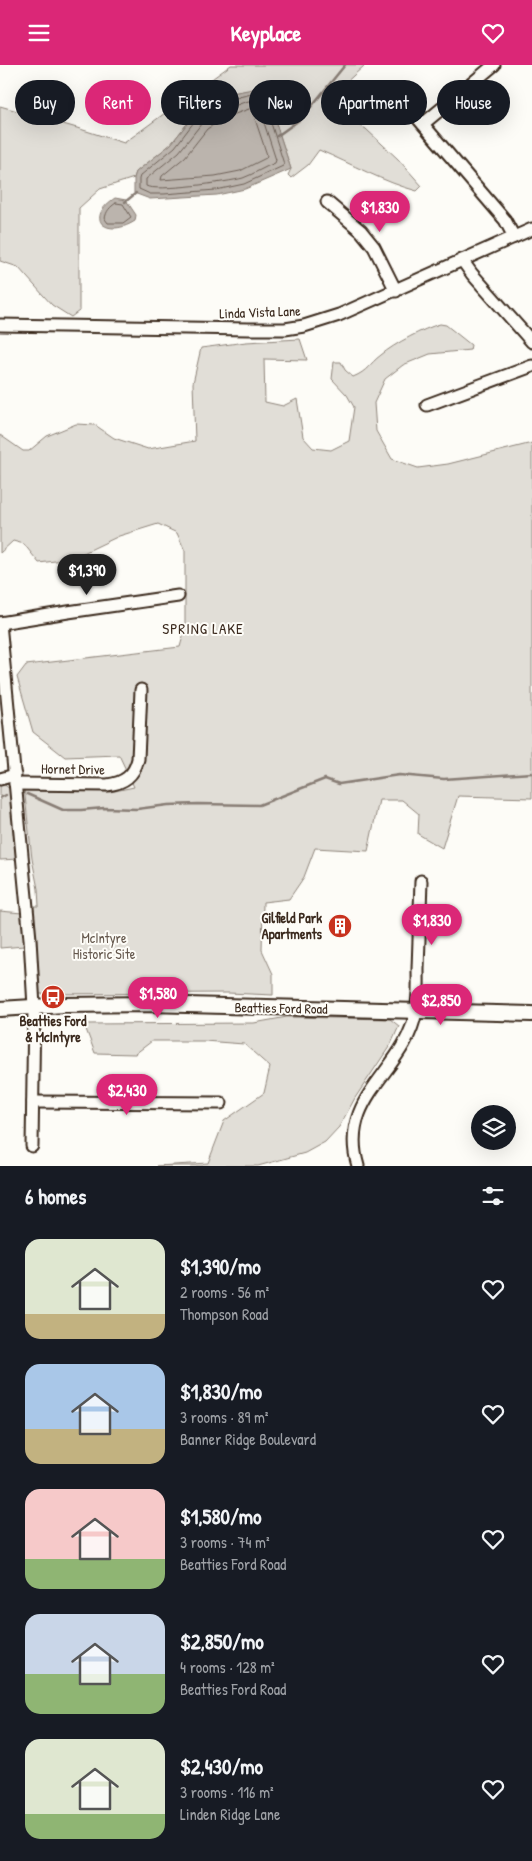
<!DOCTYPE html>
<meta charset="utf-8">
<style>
body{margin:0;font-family:"Patrick Hand",sans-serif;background:#242831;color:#f1f3f6;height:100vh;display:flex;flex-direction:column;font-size:19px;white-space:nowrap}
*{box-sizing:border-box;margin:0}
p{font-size:16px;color:#9ea1a6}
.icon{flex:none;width:28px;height:28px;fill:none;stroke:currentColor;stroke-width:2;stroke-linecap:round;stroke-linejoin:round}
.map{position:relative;height:1101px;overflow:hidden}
.side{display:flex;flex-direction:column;background:#171b24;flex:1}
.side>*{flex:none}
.guide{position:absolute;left:15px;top:15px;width:502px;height:45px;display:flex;gap:10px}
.buttons{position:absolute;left:471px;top:1040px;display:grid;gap:10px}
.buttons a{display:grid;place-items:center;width:45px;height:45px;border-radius:50%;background:#171b24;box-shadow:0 5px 20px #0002;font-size:25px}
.price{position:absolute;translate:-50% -42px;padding:0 11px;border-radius:18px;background:#db2777;color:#fff;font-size:16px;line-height:32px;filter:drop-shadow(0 1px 2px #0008)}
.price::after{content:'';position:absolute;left:50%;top:30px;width:15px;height:11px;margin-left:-8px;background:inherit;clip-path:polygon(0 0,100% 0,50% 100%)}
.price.selected{background:#222;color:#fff}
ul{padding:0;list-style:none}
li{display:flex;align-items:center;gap:15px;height:125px;padding:0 25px}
li span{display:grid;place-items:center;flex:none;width:140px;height:100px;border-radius:15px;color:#555}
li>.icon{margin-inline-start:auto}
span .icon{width:60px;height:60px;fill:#fffc;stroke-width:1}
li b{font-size:21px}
h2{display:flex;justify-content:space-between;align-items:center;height:60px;padding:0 25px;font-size:21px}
.pill{padding:0 18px;border-radius:22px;background:#171b24;box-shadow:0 5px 20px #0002;font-size:18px;line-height:45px}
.pill.selected{background:#db2777;color:#fff}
header{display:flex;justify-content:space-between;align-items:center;height:65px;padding:0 25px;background:#db2777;color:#fff;font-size:22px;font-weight:700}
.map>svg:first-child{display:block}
.green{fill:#e1ded7;stroke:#8e847a}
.water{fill:#bbb4ad;stroke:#887d74}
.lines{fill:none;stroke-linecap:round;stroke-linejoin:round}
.shore{stroke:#6e6157;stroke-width:1}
.stream{stroke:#887d74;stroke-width:2.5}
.minor-casing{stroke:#3b2a1e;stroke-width:15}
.major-casing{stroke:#3b2a1e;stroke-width:18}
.minor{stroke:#fdfcf7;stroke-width:11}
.major{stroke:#fdfcf7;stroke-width:14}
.labels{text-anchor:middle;stroke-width:4;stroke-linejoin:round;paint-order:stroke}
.street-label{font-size:14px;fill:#3b2a1e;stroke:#fdfcf7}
.poi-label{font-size:14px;font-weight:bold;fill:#3b2a1e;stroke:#fdfcf7;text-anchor:end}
.park-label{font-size:14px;fill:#64574c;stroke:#fdfcf7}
.neighbourhood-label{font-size:15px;letter-spacing:1px;fill:#3b2a1e;stroke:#fdfcf7}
</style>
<header><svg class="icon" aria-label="menu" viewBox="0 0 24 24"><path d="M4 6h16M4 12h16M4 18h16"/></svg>Keyplace<svg class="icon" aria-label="heart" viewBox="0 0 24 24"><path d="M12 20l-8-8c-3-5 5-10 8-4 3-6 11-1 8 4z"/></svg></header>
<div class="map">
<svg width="532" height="1101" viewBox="0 0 532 1101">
<rect width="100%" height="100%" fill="#fdfcf7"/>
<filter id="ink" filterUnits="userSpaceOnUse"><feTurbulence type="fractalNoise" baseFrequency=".02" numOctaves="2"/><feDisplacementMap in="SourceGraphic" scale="10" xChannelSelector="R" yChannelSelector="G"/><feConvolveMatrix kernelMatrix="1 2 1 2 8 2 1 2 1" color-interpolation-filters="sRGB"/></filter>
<g filter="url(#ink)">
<g class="green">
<path d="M 231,0 L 365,0 L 342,21 L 336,35 L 341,49 L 366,64 L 398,94 L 422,121 L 417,126 C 383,117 352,99 319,85 L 308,100 L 291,113 L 288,110 L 291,104 L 268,34 L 266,31 L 237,27 L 216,36 L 194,50 L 171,79 L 136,107 L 134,113 L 100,124 L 79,143 L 79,246 L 71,252 L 52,240 L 18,202 L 0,196 L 0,41 L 77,63 L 124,78 Z"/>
<path d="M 440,259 L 446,260 L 471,280 L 470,285 L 430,289 L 403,300 L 385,314 L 374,338 L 376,366 L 392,394 L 418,403 L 448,399 L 532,378 L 532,733 L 458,731 L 442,783 L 418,769 L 419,749 L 402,735 L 379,735 L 368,786 L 315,783 L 304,812 L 289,834 L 263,837 L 262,885 L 273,909 L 273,930 L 228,928 L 37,929 L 32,841 L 39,841 L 38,824 L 32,794 L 24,722 L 110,727 L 134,722 L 119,690 L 65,692 L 33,667 L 17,612 L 26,600 L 180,582 L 185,564 L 185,486 L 177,468 L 158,459 L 119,471 L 71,494 L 39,498 L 24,479 L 13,476 L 0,488 L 0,370 L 23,386 L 29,386 L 47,371 L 76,359 L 95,360 L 114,373 L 148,384 L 195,376 L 193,318 L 201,283 L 246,277 L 300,274 L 307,295 L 264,294 L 265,337 L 283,341 L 297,334 L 303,372 L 313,383 L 331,385 L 349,376 L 354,342 L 347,330 L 332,314 L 334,297 L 341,297 L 345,305 L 353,312 C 368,306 369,299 381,290 C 394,279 424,263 440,259 Z"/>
<path d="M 2,718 L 10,724 L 19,794 L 0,795 L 0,719 Z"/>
<path d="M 0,846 L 22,848 L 24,881 L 0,883 Z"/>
<path d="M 287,952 L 390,954 L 399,961 L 391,979 L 355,1033 L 339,1062 L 325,1077 L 305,1088 L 258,1101 L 157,1101 L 208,1098 L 224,1056 L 264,1028 L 270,1002 L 244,979 L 204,976 L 152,976 L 135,989 L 95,988 L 84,959 L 254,958 Z"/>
</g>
<g class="water">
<path d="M 253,24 L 261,26 L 268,34 L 291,104 L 245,124 L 217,130 L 150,134 L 134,128 L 134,113 L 136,107 L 171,79 L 194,50 L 216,36 L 237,27 Z"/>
<path d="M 115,133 L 126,135 L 136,150 L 135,156 C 107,174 83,154 115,133 Z"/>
</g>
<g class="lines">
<g class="shore">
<path d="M 253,29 L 259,31 L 264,36 L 284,99 L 283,101 L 244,119 L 216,125 L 164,129 L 150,129 L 139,124 L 139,114 L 140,111 L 175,82 L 197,53 L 219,41 L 239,32 Z"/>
<path d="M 253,35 L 258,39 L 276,95 L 275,98 C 264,102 254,109 243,113 C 229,117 156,127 146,121 L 146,114 L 179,87 L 202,58 L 221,46 L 242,38 Z"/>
<path d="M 250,44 L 252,45 L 267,90 L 266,93 L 240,106 L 215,111 L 161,115 L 162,111 L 185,92 L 207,64 L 224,53 Z"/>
<path d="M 116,138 L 123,139 L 131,152 L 123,158 L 108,158 L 105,154 C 106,146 110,142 116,138 Z"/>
</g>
<g class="stream">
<path d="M 277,71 L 302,53 L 345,0"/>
<path d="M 125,137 L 136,128"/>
<path d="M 27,729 L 63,745 L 81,745 L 104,743 L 137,744 L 168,740 L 198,739 L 259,740 L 325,714 L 339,719 L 399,710 L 444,714 L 532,708"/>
<path d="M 0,733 L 6,730"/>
</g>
<g class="minor-casing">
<g id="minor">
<path d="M 407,34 L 415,50 L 505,155 L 514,172"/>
<path d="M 423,59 L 494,0"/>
<path d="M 327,137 L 361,166 L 374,182 L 396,226"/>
<path d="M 462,195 L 472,209 L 532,277"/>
<path d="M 0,260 L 249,264 L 285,264 L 304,261 L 339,250 L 532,164"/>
<path d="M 427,340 L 532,301"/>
<path d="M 0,558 L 30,874 L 34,942 L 32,1081"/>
<path d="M 0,558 L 68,547 L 178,531"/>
<path d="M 0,714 L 15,710"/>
<path d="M 15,719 L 107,720 C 124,718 134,711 138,694 L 141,625"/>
<path d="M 33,1037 L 221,1038"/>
<path d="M 358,1101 C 337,1031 406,1006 416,946 C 419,933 418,918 418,904 C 419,875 420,845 421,816"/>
</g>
</g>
<g class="major-casing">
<path id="major" d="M 0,944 L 65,940 L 149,939 L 532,949"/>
</g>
<use href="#minor" class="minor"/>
<use href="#major" class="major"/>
</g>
</g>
<defs>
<g id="building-disc" transform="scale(1.25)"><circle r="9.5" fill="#c8321e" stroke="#fdfcf7"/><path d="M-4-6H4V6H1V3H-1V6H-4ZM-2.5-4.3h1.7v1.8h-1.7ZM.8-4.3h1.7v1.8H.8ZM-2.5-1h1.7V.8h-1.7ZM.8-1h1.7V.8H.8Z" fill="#fff"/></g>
<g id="bus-disc" transform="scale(1.25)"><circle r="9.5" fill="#c8321e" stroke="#fdfcf7"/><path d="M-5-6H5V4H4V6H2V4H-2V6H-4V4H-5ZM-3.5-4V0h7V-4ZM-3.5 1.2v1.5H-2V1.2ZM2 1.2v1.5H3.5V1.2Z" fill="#fff"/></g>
</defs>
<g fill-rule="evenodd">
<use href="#building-disc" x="340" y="861"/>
<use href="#bus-disc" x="53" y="932"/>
</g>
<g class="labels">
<g class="street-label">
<text transform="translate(260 247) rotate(-2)" y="5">Linda Vista Lane</text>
<text transform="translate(73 704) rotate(1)" y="5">Hornet Drive</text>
<text transform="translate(281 943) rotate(1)" y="5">Beatties Ford Road</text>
</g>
<g class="poi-label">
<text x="322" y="858">Gilfield Park<tspan x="322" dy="16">Apartments</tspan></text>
<text x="53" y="961" text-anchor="middle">Beatties Ford<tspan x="53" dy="16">&amp; McIntyre</tspan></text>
</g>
<g class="park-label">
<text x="104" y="878">McIntyre<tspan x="104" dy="16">Historic Site</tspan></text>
</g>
<g class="neighbourhood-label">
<text x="203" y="569">SPRING LAKE</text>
</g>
</g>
</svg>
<div class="buttons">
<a><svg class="icon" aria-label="layers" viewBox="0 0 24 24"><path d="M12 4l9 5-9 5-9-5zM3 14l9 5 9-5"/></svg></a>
</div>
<b class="price" style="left:380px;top:168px">$1,830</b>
<b class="price selected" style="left:87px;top:531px">$1,390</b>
<b class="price" style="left:432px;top:881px">$1,830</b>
<b class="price" style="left:158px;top:954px">$1,580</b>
<b class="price" style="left:441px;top:961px">$2,850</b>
<b class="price" style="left:127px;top:1051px">$2,430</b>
<div class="guide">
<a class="pill">Buy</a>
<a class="pill selected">Rent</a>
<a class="pill">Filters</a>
<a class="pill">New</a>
<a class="pill">Apartment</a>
<a class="pill">House</a>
</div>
</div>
<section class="side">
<h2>6 homes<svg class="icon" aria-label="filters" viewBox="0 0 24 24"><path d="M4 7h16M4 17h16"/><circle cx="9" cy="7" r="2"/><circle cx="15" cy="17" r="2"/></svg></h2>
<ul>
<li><span style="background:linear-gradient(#dfe7d0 75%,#c2b280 0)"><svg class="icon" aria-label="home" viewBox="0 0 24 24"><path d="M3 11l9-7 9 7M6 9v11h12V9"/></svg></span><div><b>$1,390/mo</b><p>2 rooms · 56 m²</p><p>Thompson Road</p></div><svg class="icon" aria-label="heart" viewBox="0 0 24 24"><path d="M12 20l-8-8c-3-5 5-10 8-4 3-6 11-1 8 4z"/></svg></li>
<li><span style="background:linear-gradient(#a9c7e8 65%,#c2b280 0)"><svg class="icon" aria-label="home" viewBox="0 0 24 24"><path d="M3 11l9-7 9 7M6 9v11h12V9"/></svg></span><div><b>$1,830/mo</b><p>3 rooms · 89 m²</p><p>Banner Ridge Boulevard</p></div><svg class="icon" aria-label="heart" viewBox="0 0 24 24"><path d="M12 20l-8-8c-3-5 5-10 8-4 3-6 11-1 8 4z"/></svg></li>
<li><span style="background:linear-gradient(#f6c9c9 70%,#8fb573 0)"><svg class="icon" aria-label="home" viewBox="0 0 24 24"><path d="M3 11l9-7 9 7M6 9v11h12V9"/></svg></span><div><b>$1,580/mo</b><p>3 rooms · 74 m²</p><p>Beatties Ford Road</p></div><svg class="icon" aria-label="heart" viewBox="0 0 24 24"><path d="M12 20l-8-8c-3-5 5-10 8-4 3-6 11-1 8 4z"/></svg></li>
<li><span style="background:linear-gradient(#c9d6e8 60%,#8fb573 0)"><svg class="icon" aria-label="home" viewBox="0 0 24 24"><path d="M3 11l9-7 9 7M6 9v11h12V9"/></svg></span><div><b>$2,850/mo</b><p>4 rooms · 128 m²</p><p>Beatties Ford Road</p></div><svg class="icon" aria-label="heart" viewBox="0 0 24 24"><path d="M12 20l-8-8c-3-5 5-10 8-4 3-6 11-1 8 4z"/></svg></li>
<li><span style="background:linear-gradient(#dfe7d0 75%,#8fb573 0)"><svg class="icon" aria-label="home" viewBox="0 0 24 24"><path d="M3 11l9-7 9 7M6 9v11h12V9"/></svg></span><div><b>$2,430/mo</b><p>3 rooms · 116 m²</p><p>Linden Ridge Lane</p></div><svg class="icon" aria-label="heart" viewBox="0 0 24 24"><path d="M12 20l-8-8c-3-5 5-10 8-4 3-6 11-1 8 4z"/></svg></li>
</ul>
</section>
